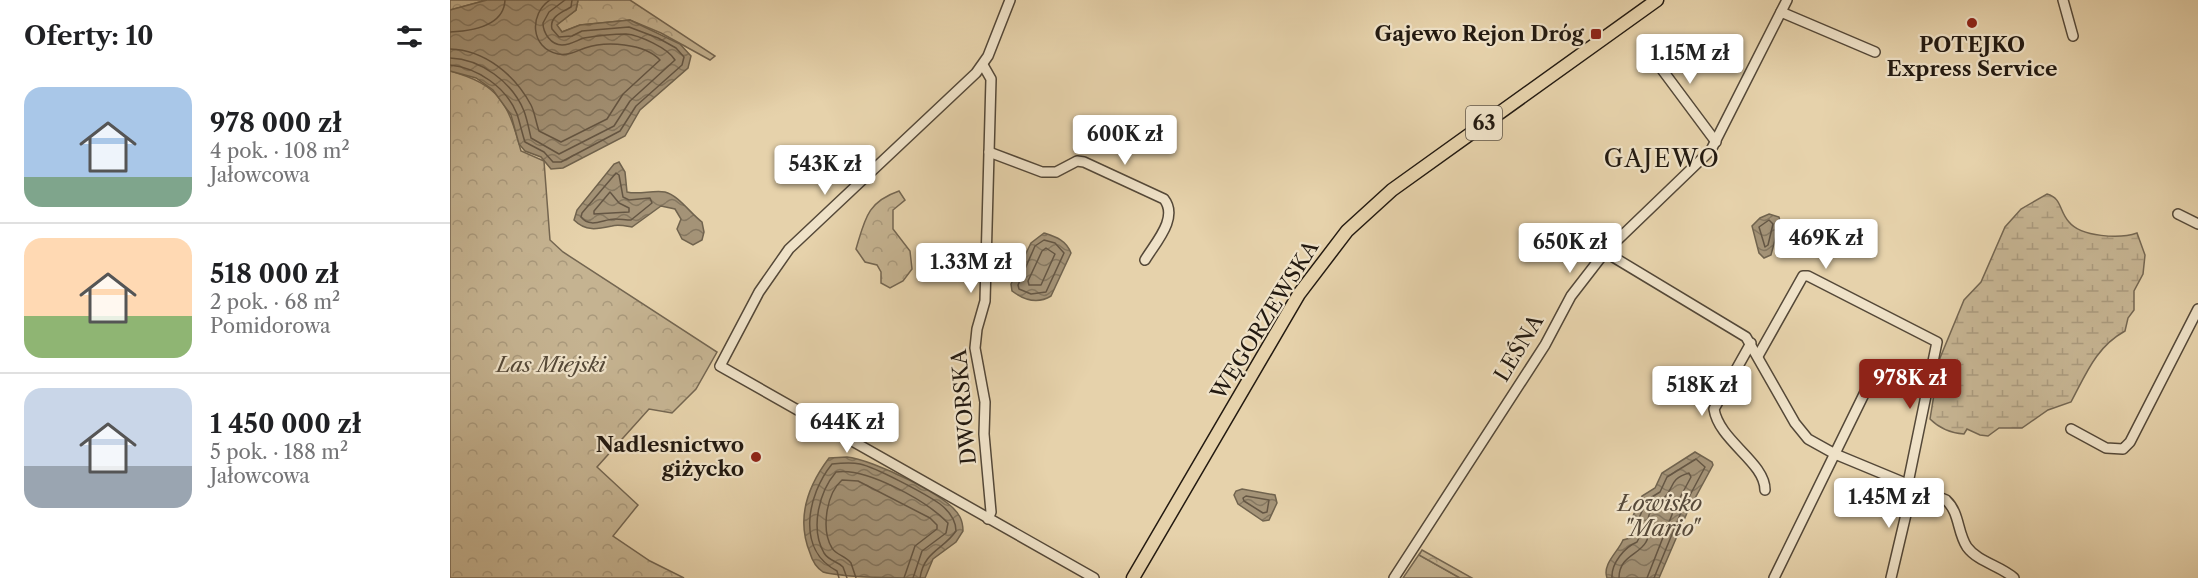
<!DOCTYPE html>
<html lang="pl">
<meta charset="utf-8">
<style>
body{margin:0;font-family:"Libre Caslon Text",serif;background:#f2f2f2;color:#202124;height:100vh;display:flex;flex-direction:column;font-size:22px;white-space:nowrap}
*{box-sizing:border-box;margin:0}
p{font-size:20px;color:#757577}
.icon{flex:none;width:33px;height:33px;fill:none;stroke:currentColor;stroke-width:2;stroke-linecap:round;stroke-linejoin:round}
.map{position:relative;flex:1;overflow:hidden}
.details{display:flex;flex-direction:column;background:#fff;width:450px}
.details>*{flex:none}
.price{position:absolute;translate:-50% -51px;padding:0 14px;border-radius:6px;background:#fff;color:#222;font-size:20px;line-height:39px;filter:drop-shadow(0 2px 3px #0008)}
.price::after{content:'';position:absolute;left:50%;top:36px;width:18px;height:14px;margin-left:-9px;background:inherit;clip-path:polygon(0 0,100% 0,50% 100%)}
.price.active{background:#8f2418;color:#fff}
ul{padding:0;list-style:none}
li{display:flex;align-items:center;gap:18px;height:150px;padding:0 24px}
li+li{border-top:2px solid #e0e0e0}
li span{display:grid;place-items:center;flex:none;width:168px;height:120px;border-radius:18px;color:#555}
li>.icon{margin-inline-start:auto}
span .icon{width:72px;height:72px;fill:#fffc;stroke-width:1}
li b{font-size:26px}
h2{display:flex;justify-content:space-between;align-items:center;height:72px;padding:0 24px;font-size:26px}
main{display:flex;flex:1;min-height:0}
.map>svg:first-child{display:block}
.green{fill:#c5b391;stroke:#746651;stroke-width:1.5}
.forest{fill:url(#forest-crowns);stroke:#746651;stroke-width:1.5}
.wetland{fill:url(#wetland-marsh);stroke:#746651;stroke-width:1.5}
.water{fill:url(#water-waves);stroke:#70634e;stroke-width:1.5}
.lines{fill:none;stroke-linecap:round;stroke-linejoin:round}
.shore{stroke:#645644;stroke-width:1.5}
.minor-casing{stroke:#544838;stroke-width:12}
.major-casing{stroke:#231a11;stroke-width:15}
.minor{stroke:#efe2c8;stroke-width:9}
.major{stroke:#e6d2ab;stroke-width:12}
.poi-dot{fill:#8f2418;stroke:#efe2c8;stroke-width:2}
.labels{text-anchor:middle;stroke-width:4.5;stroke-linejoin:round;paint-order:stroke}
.shield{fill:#efe2c8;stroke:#605648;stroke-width:1.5}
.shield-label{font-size:20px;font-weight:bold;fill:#231a11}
.poi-label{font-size:21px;font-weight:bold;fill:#231a11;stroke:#efe2c8;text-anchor:end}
.street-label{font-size:21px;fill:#231a11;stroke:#efe2c8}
.park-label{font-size:21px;font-style:italic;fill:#544837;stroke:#efe2c8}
.water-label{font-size:22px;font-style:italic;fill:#574a3a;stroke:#efe2c8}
.quarter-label{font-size:24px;letter-spacing:1.5px;fill:#231a11;stroke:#efe2c8}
</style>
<main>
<section class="details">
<h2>Oferty: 10<svg class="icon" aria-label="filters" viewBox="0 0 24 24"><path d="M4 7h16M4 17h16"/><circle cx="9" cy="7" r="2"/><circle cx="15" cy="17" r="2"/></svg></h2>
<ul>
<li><span style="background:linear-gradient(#a9c7e8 75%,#7fa58c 0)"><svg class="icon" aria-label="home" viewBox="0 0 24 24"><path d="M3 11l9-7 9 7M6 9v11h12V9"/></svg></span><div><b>978 000 zł</b><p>4 pok. · 108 m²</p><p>Jałowcowa</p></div></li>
<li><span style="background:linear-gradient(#ffd9b3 65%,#8fb573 0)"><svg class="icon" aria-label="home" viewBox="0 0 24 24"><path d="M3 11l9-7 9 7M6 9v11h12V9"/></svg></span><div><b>518 000 zł</b><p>2 pok. · 68 m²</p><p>Pomidorowa</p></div></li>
<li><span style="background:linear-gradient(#c9d6e8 65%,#9aa5b1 0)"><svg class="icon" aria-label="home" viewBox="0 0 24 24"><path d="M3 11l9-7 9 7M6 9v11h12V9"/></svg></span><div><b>1 450 000 zł</b><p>5 pok. · 188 m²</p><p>Jałowcowa</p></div></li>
</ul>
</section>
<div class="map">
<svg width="1748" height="578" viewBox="0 0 1748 578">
<defs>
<pattern id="forest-crowns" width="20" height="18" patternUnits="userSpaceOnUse" patternTransform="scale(1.5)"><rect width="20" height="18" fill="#c5b391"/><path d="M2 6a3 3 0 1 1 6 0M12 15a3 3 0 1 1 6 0" fill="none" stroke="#a9997c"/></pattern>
<pattern id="wetland-marsh" width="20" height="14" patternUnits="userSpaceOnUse" patternTransform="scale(1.5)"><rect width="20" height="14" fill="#c5b391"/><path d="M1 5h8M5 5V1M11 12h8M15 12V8" fill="none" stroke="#a9997c"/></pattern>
<pattern id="water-waves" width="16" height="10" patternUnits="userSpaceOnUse" patternTransform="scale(1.5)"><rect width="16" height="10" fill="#a49377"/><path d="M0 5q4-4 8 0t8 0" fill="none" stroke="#857760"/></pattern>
</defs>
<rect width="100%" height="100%" fill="#e6d2ab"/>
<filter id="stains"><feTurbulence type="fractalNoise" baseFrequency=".00333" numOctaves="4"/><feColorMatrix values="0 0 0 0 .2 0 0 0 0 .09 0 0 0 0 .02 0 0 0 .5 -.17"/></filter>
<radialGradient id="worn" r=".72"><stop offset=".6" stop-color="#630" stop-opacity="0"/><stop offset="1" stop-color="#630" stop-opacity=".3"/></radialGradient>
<path class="green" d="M 970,553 L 969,555 L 1010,578 L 953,578 Z"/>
<g class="forest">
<path d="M 0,0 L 37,0 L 0,10 Z"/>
<path d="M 128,0 L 180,0 L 265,56 L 260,60 L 211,33 L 180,20 L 130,25 L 112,32 L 106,25 L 126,10 Z"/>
<path d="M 0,71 C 50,85 58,103 71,151 L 94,161 L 100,240 L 113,252 L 267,352 L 246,389 L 222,413 L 199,409 L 147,467 L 188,505 L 163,536 L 200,561 L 234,578 L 0,578 Z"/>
<path d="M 449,191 L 455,200 L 443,210 L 443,229 L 460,251 L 462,269 L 453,281 L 440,288 L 431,283 L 431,272 L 427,265 L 415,262 L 406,249 C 415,219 417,202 449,191 Z"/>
<path d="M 972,550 L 1022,578 L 1010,578 L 969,555 Z"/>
</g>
<path class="wetland" d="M 1597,194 C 1612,198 1609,211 1619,222 C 1631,237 1670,239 1687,233 L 1695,255 L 1693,274 L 1684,291 L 1684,310 L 1678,318 L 1675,331 C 1646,347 1636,374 1621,402 L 1598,410 L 1572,428 L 1549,428 L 1538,436 L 1530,435 L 1517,429 L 1514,434 C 1500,433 1490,429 1480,419 L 1490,358 L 1514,300 L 1531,282 L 1555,227 L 1571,209 Z"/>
<g class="water">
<path d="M 37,0 L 128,0 L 126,10 L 107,25 L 112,32 L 130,25 L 180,20 L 230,44 L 241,56 L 238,68 L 190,110 L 175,136 L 113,168 L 101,169 L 91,157 L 75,151 L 69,144 L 61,115 L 43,90 L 26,78 L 0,71 L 0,10 Z"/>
<path d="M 169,162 L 175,172 L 177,192 C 189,195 202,190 215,192 C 228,195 241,214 252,222 L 254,232 L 252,240 L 243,245 L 232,239 L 227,229 L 231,219 L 225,209 L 211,206 L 182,227 C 176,226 168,224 162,226 C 148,229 136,232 124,220 L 127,210 L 164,164 Z"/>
<path d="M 1319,214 L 1329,217 L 1330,221 L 1321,255 L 1314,258 L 1309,253 L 1302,226 L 1310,218 Z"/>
<path d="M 594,233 C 606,237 616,240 621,253 L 601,296 C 588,304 574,300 562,291 L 561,284 L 581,243 Z"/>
<path d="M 1245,452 L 1262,462 L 1263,465 L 1237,513 L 1209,578 L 1157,578 C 1152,564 1168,552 1173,540 L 1184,537 L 1186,532 L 1182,518 L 1192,496 L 1205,488 L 1212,473 Z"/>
<path d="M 397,457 C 421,459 500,496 510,517 C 512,521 513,527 513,531 L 506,542 L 483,559 L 475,578 C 450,578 394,578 373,572 C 367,568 362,560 360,553 C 346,519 357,487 379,458 Z"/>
<path d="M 792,489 L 825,495 L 827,503 L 819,520 L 813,521 L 788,504 L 784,495 L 786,491 Z"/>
</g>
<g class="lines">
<g class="shore">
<path d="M 0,32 C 22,31 54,26 55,0"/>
<path d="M 0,49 C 35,50 65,75 81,105 C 85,113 86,123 89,131 L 111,142 L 157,119 L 173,94 L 210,60 C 194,43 156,41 135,48 C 126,51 118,56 108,54 C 80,48 79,14 100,0"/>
<path d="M 0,58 C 31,59 62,82 74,111 C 77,119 79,129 81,138 L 109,154 L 164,126 L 180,101 L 225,60 C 218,48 189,35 176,34 C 164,34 146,36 134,38 C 127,40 121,45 112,45 C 101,45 93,33 93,23 L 99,12 L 115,0"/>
<path d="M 0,65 C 28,68 56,87 67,114 C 70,123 72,133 75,142 L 94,152 L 103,162 L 111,162 L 170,131 L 186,106 L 232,65 L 234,57 L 226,48 L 208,38 L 179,27 L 132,31 L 122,36 L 109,37 L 102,29 C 99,17 112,12 121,7 L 122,0"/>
<path d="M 166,173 L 169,175 L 173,197 L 179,200 L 200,198 L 202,203 L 181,220 C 176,220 170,219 165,219 C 153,219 141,229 131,217 L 132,213 Z"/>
<path d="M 160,192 L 169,203 L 179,208 L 179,212 L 144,214 L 144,211 Z"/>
<path d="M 1319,220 L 1323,224 L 1318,245 L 1315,247 L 1309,227 Z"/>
<path d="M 594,240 L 605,243 L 614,253 L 596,292 L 581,294 L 569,289 L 568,285 L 585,246 Z"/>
<path d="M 596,248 L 605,254 L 591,285 L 579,285 L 578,281 L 592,251 Z"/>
<path d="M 796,496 L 819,500 L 817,512 L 813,513 L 794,501 L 793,498 Z"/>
<path d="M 389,578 L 387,571 C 346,550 357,495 382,464 C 391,463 401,462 410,464 C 425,467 476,494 490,504 C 499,511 506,520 506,531 C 493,550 474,551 470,578"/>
<path d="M 397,578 L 393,567 C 387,561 379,561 374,553 C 360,528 369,492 386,472 C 416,467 477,501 498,523 L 496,533 L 472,551 L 463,578"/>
<path d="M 406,578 L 401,563 C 396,556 386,555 382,548 C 371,530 376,494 392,480 L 408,481 L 480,518 L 487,525 L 487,529 L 465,546 L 454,578"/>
<path d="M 1162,578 C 1161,563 1175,547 1187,542 L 1192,532 L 1189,518 L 1197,500 L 1210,492 L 1217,477 L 1246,459 L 1255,467 L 1232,510 L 1204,578"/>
<path d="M 1169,578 C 1169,556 1189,555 1196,542 C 1202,532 1196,524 1199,515 C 1202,504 1207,505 1214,498 C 1225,488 1218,479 1239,473 L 1241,477 L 1225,507 L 1197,578"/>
</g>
<g class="minor-casing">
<g id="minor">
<path d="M 560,0 L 538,56 L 526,73 L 339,249 L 309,292 L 270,366 L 644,578"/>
<path d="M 1613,0 L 1623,36"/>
<path d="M 1331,12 L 1425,52"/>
<path d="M 1193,44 L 1266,142"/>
<path d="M 533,65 L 541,79 L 535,301 L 527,329 L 525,348 L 535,402 L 534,434 L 541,512 L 538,519"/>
<path d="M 539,152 L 592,172 L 606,172 L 627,161 L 634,162 L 714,199 C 729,218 705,243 695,260"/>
<path d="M 1728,214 L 1748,224"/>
<path d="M 1155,252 L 1296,337 L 1345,423 L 1358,439 L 1385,454 L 1496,500 C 1510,513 1507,532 1517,547 C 1528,562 1551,566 1564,578"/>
<path d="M 1301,343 L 1264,409 C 1269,441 1315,462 1315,490"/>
<path d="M 1308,356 L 1353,276 L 1358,276 L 1487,342 L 1458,483 L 1458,506 L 1441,578"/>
<path d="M 1621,429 L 1656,448 L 1673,449 L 1680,442 L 1748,309"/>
<path d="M 944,578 L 1095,345 L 1121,296 L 1155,252 L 1261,150 L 1337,0"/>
<path d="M 1324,578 L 1417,388"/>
</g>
</g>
<g class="major-casing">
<path id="major" d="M 683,578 L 849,294 L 897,231 L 942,190 L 1207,0"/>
</g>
<use href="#minor" class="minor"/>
<use href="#major" class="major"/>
</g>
<g class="poi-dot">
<circle cx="1522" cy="23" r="6"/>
<rect x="1140" y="28" width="12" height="12" rx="3"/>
<circle cx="306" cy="457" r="6"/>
</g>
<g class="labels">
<rect class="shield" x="1016" y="106" width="36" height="34" rx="4.5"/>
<g class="shield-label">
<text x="1034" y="130">63</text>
</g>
<g class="poi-label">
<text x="1134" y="41">Gajewo Rejon Dróg</text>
<text x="1522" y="52" text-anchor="middle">POTEJKO<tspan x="1522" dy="24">Express Service</tspan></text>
<text x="294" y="452">Nadlesnictwo<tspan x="294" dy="24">giżycko</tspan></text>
</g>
<g class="street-label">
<text transform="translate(815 320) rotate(-58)" y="7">WĘGORZEWSKA</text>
<text transform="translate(1069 348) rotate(-59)" y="7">LEŚNA</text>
<text transform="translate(514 407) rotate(-95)" y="7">DWORSKA</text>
</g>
<g class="park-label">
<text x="101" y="372">Las Miejski</text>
</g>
<g class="water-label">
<text x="1210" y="511">Łowisko<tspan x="1210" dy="25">"Mario"</tspan></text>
</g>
<g class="quarter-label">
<text x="1212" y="167">GAJEWO</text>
</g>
</g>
<rect width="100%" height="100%" filter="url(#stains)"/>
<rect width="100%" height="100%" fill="url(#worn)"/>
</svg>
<b class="price" style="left:1240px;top:85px">1.15M zł</b>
<b class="price" style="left:675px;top:166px">600K zł</b>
<b class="price" style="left:375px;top:196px">543K zł</b>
<b class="price" style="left:1376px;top:270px">469K zł</b>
<b class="price" style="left:1120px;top:274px">650K zł</b>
<b class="price" style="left:521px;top:294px">1.33M zł</b>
<b class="price active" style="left:1460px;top:410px">978K zł</b>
<b class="price" style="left:1252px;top:417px">518K zł</b>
<b class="price" style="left:397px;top:454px">644K zł</b>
<b class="price" style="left:1439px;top:529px">1.45M zł</b>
</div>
</main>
